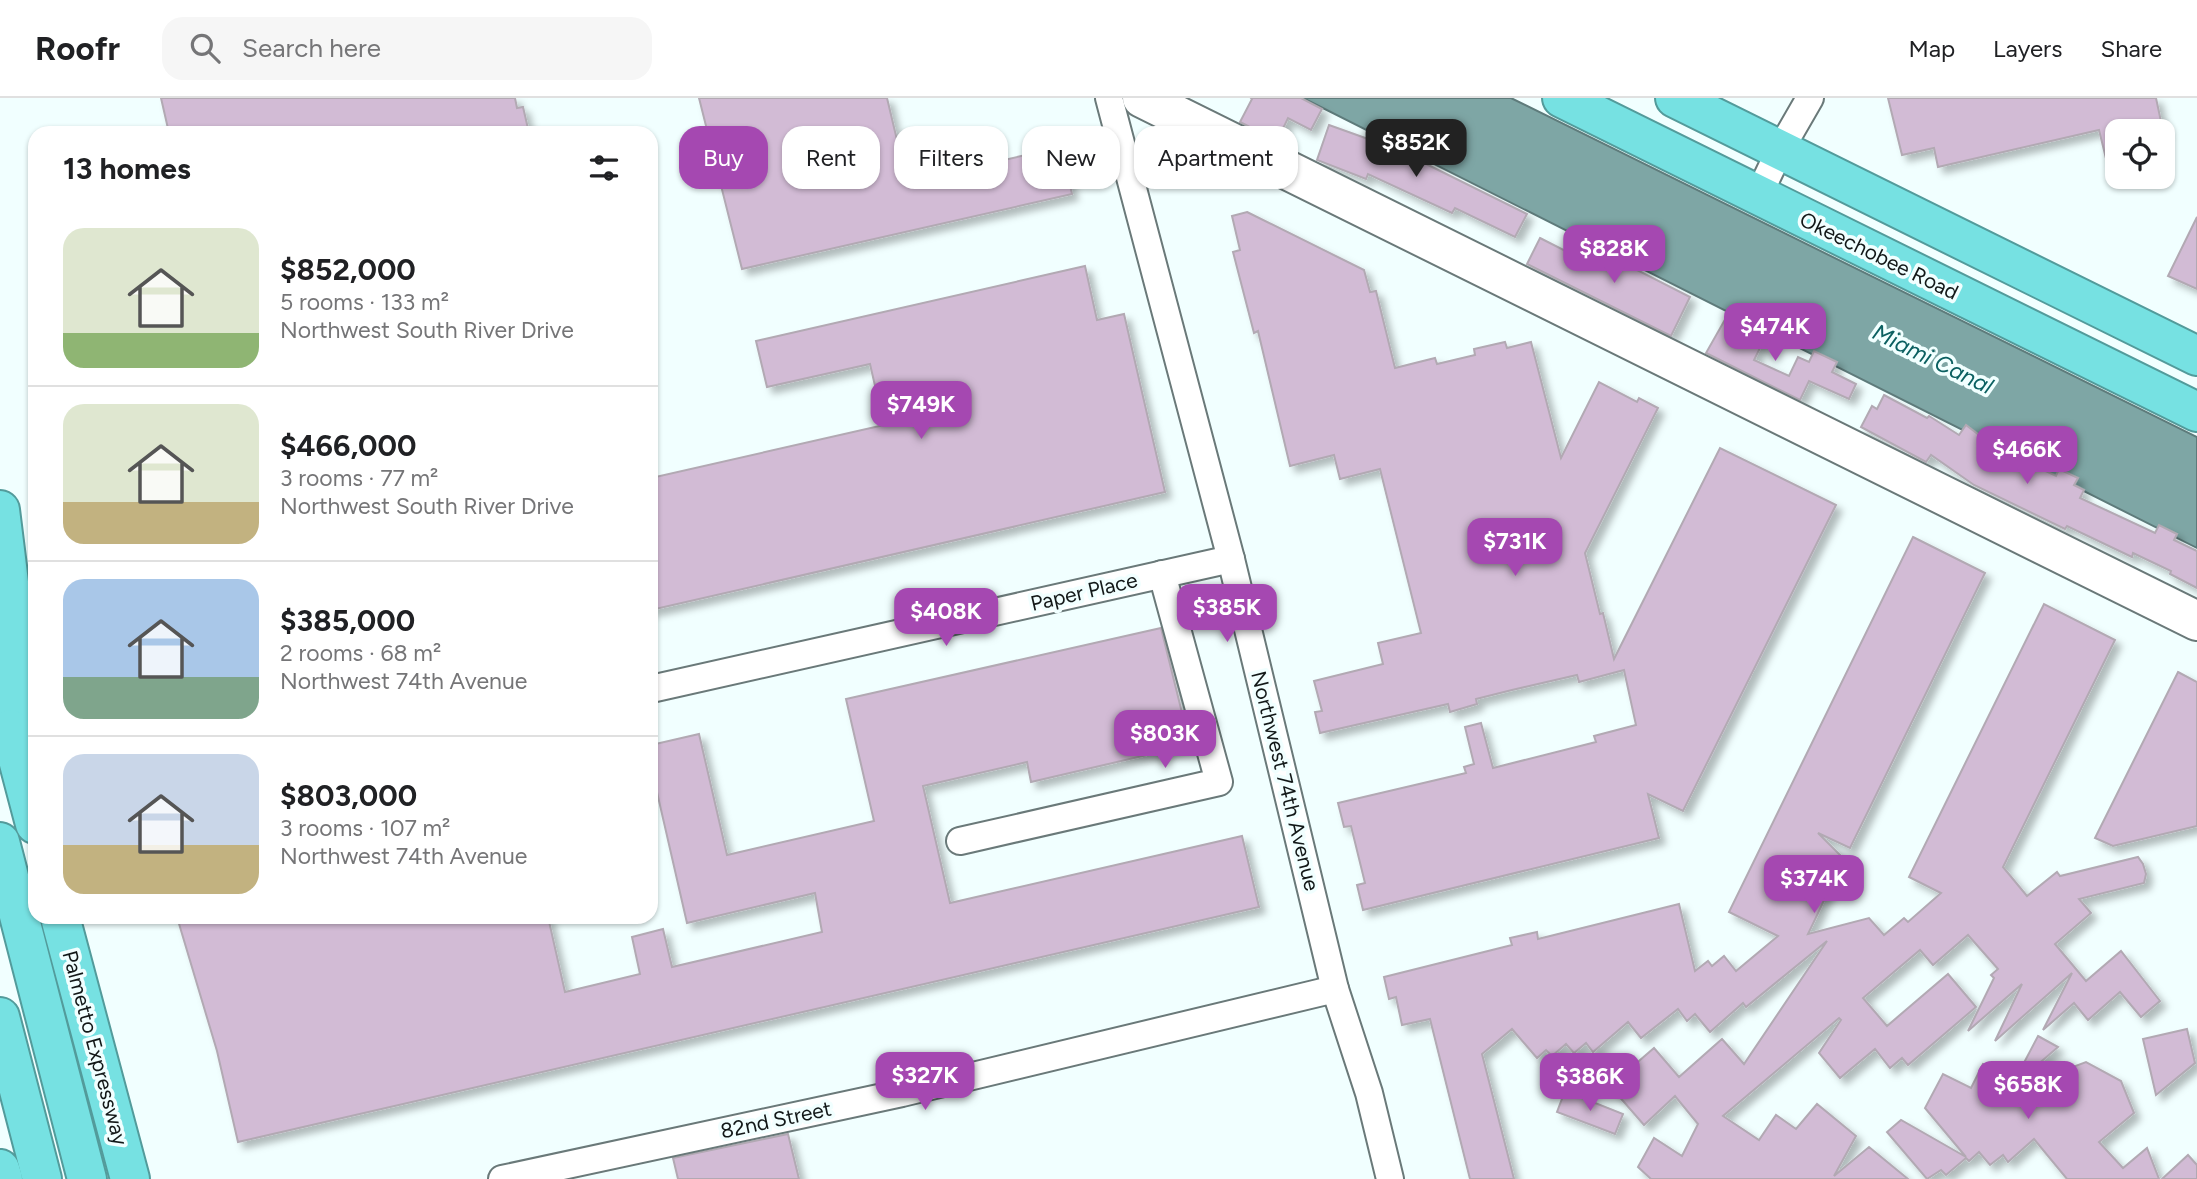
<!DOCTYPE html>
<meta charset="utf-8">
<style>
body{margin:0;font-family:Figtree,sans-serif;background:#f6f6f6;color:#202124;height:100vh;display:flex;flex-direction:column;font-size:26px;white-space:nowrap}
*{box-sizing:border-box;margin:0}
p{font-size:23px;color:#757577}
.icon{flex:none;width:38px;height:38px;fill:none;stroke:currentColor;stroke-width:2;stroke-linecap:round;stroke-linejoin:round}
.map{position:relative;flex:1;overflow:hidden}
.details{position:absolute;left:28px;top:28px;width:630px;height:798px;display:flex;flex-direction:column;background:#fff;border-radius:21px;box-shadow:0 2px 5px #0004}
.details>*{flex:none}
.hud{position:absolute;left:679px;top:28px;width:665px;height:63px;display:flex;gap:14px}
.tools{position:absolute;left:2105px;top:21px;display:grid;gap:14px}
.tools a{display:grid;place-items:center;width:70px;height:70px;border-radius:14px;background:#fff;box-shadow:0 2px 5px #0004;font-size:35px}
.price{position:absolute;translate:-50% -60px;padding:0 16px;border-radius:14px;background:#a548b1;color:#fff;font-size:23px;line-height:46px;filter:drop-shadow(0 2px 4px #0008)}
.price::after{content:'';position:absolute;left:50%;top:42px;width:21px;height:16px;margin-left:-10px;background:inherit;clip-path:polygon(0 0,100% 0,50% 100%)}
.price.current{background:#222;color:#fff}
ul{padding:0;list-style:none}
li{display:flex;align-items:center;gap:21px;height:175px;padding:0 35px}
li+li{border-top:2px solid #e0e0e0}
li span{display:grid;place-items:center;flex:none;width:196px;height:140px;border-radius:21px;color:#555}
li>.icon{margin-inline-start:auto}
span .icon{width:84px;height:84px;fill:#fffc;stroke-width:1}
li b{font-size:30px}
h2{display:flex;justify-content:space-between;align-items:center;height:84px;padding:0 35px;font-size:30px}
.chip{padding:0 24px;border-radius:21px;background:#fff;box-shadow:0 2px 5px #0004;font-size:24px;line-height:63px}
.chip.current{background:#a548b1;color:#fff}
header{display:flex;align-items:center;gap:42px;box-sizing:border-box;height:98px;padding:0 35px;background:#fff;border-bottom:2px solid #e0e0e0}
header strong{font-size:33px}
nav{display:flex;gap:38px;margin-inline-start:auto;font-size:24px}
.search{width:490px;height:63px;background:#f6f6f6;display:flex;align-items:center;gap:18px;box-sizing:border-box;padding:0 24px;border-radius:21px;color:#757577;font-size:26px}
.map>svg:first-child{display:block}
.water{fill:#7ea6a5;stroke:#5e7b7b;stroke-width:2}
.building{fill:#d2bbd5;stroke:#b2a9b3;stroke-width:2;filter:url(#shadow)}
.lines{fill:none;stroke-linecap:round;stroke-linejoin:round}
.street-casing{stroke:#6a7979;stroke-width:30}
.secondary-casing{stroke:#6a7979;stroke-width:42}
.highway-casing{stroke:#539b9b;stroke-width:42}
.street{stroke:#fff;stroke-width:26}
.secondary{stroke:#fff;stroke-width:38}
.highway{stroke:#76e1e2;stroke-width:38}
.labels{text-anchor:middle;stroke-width:7;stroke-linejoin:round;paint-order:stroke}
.street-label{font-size:21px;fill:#121818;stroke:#f1ffff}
.water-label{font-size:23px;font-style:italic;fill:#0b6061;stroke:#f1ffff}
</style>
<header>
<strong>Roofr</strong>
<div class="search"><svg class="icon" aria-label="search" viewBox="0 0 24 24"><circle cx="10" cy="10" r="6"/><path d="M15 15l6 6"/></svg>Search here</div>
<nav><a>Map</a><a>Layers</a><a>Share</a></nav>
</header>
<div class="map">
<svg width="2197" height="1081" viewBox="0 0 2197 1081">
<defs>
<filter id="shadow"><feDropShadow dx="6" dy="6" stdDeviation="3.5" flood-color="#0004"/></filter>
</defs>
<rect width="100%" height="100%" fill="#f1ffff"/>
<path class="water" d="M 1303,0 L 1511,0 L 2197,339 L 2197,450 Z"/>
<g class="building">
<path d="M 161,0 L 515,0 L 517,10 L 523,9 L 529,35 L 169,35 Z"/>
<path d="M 699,0 L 887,0 L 907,84 L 1061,49 L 1072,96 L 742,171 Z"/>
<path d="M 1251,0 L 1301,0 L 1322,11 L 1311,32 L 1288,20 L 1277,43 L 1240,24 L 1252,1 Z"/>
<path d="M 1888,0 L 2156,0 L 2163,33 L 2118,33 L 2118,76 L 2110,77 L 2099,32 L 1938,69 L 1934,50 L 1902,57 Z"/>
<path d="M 1329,27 L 1396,51 L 1527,116 L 1515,139 L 1455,110 L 1452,115 L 1368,76 L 1366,81 L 1317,62 Z"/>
<path d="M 1247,114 L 1364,172 L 1370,194 L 1376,193 L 1395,270 L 1435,260 L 1437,266 L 1475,257 L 1474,251 L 1505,244 L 1507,250 L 1531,244 L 1561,360 L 1599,284 L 1637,304 L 1639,300 L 1658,310 L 1585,455 L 1600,516 L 1603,515 L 1614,561 L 1720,350 L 1836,407 L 1683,713 L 1648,696 L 1659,740 L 1363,812 L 1357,787 L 1365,785 L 1351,728 L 1344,729 L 1338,705 L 1466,675 L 1464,669 L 1474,666 L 1465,629 L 1481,625 L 1493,670 L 1596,644 L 1594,638 L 1636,627 L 1624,572 L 1579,584 L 1577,577 L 1512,592 L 1476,601 L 1477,606 L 1450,614 L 1448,606 L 1320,635 L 1315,614 L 1322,613 L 1314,583 L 1383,566 L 1378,545 L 1421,535 L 1380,371 L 1340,381 L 1334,357 L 1290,368 L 1258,233 L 1254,235 L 1233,154 L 1240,152 L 1232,118 Z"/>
<path d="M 2197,119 L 2197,191 L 2168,178 Z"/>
<path d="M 1540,140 L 1593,167 L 1600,153 L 1690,199 L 1671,238 L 1527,166 Z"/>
<path d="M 1085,168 L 1097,222 L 1124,216 L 1165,394 L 651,512 L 651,380 L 884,327 L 870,266 L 767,289 L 756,243 Z"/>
<path d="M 1727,218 L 1766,238 L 1754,262 L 1789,278 L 1798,259 L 1809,264 L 1814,253 L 1837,264 L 1832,274 L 1856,286 L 1849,301 L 1809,283 L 1800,302 L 1706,255 Z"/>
<path d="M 1884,297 L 1927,320 L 1929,318 L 1959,337 L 1966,327 L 2014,364 L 2016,359 L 2056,378 L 2059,371 L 2078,380 L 2074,387 L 2084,392 L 2080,400 L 2155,435 L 2159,427 L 2177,436 L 2174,442 L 2197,453 L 2197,490 L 2170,476 L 2171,473 L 2133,455 L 2132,459 L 2067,428 L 2065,431 L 1974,387 L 1931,357 L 1926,364 L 1861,329 L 1872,308 L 1877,311 Z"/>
<path d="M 1913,439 L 1985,475 L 1850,750 L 1818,735 L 1844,761 L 1808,836 L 1869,820 L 1884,837 L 1904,820 L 1908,824 L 1941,795 L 1909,779 L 2044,506 L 2115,542 L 2003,769 L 2027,798 L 2057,774 L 2060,778 L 2138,759 L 2143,766 L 2146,776 L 2144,785 L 2079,801 L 2091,815 L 2055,846 L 2086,883 L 2121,853 L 2160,903 L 2141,919 L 2120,894 L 2088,922 L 2074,905 L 2043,932 L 2072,875 L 1995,943 L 2022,886 L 1968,933 L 1994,880 L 1991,877 L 1998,871 L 1968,837 L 1933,867 L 1920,852 L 1863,900 L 1887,928 L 1948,876 L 1976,909 L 1908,967 L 1902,960 L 1890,970 L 1875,951 L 1840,980 L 1819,955 L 1841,922 L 1839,920 L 1723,1018 L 1759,1042 L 1776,1017 L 1796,1031 L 1817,1006 L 1856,1038 L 1834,1078 L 1869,1049 L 1908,1081 L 1651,1081 L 1638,1069 L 1654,1040 L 1682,1058 L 1698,1026 L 1675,998 L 1644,1027 L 1610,988 L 1654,950 L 1679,979 L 1722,941 L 1744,966 L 1827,843 L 1746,909 L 1743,905 L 1710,934 L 1695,916 L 1687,923 L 1678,911 L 1641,940 L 1628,924 L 1593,954 L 1586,945 L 1574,955 L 1566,946 L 1552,958 L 1546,952 L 1537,960 L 1512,931 L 1482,956 L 1514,1081 L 1470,1081 L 1430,921 L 1402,927 L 1396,899 L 1389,901 L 1384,879 L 1512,847 L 1510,840 L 1537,834 L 1538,841 L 1679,806 L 1695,873 L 1708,863 L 1712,868 L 1724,858 L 1736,873 L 1778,838 L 1729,814 Z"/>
<path d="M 1161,530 L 1190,647 L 1031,684 L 1027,664 L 923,688 L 950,805 L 1242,738 L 1259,809 L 238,1044 L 217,953 L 177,819 L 548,819 L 565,894 L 640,876 L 632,839 L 663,831 L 672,869 L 822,834 L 815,795 L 687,825 L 651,668 L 651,647 L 699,636 L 727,757 L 874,723 L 846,601 Z"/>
<path d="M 2178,574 L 2197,584 L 2197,728 L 2113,748 L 2095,740 Z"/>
<path d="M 2187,931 L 2195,965 L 2156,997 L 2143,941 Z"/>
<path d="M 2038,938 L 2058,949 L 2006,994 L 2086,964 L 2121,983 L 2134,1015 L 2099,1044 L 2123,1070 L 2147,1050 L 2159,1081 L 2067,1081 L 2034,1041 L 2008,1064 L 2003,1057 L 1990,1067 L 1979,1054 L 1969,1063 L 1966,1060 L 1946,1077 L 1941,1072 L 1927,1081 L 1887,1034 L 1901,1022 L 1966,1059 L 1925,1010 L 1943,976 L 1971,990 L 1983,966 L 2016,980 Z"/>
<path d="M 1565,993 L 1623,1016 L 1615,1036 L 1557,1014 Z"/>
<path d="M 788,1036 L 799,1081 L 678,1081 L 673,1060 Z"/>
<path d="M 2188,1057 L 2197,1067 L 2197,1081 L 2162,1081 Z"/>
</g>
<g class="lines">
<g class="street-casing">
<g id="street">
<path d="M 1109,0 L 1231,461 L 1335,891 L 1369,995 L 1390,1081"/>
<path d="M 1758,98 L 1780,52 L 1810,0"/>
<path d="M 651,591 L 1231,461"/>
<path d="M 960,743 L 1219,684 L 1162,476"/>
<path d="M 502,1081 L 902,995 L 1335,891"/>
</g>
</g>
<g class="secondary-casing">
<path id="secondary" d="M 1142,0 L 2197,523"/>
</g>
<g class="highway-casing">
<g id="highway">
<path d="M 1562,0 L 2197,314"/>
<path d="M 1675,0 L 2197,258"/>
<path d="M 0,412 L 16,541 L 17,657"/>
<path d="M 10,631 L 35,726"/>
<path d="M 0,744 L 87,1081"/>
<path d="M 60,819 L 130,1081"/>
<path d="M 0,919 L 42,1081"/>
<path d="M 0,1071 L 3,1081"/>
</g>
</g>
<use href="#street" class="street"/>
<use href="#secondary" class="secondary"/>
<use href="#highway" class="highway"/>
</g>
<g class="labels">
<g class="street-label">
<text transform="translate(1879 158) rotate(26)" y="7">Okeechobee Road</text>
<text transform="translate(1084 494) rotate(-13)" y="7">Paper Place</text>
<text transform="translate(1285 683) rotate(76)" y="7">Northwest 74th Avenue</text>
<text transform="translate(95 950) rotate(75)" y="7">Palmetto Expressway</text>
<text transform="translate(776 1022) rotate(-12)" y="7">82nd Street</text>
</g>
<g class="water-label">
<text transform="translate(1933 261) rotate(26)" y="8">Miami Canal</text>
</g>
</g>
</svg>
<div class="tools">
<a><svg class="icon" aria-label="locate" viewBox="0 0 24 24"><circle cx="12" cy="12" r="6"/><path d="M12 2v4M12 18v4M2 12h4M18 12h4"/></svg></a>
</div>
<b class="price current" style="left:1416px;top:81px">$852K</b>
<b class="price" style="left:1614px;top:187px">$828K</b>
<b class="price" style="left:1775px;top:265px">$474K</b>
<b class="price" style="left:921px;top:343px">$749K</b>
<b class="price" style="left:2027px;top:388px">$466K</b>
<b class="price" style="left:1515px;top:480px">$731K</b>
<b class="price" style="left:1227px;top:546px">$385K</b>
<b class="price" style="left:946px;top:550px">$408K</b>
<b class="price" style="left:1165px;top:672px">$803K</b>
<b class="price" style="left:1814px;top:817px">$374K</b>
<b class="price" style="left:925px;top:1014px">$327K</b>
<b class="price" style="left:1590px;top:1015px">$386K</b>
<b class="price" style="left:2028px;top:1023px">$658K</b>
<div class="hud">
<a class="chip current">Buy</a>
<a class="chip">Rent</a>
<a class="chip">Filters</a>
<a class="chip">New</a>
<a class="chip">Apartment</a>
</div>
<section class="details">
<h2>13 homes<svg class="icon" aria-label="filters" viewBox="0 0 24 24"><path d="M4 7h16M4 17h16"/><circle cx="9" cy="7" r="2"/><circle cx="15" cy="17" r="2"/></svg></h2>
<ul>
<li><span style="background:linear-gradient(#dfe7d0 75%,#8fb573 0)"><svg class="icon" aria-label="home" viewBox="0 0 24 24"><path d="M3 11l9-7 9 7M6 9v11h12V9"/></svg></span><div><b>$852,000</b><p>5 rooms · 133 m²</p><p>Northwest South River Drive</p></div></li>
<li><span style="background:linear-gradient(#dfe7d0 70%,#c2b280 0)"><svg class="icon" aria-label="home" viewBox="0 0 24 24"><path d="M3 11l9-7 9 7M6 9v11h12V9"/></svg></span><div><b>$466,000</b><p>3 rooms · 77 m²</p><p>Northwest South River Drive</p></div></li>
<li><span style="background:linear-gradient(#a9c7e8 70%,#7fa58c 0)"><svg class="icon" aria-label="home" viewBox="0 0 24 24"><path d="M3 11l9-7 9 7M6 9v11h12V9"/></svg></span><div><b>$385,000</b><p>2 rooms · 68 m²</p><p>Northwest 74th Avenue</p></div></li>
<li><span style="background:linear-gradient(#c9d6e8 65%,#c2b280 0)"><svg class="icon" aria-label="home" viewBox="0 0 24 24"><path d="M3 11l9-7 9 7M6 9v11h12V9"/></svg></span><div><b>$803,000</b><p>3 rooms · 107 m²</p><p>Northwest 74th Avenue</p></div></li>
</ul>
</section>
</div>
